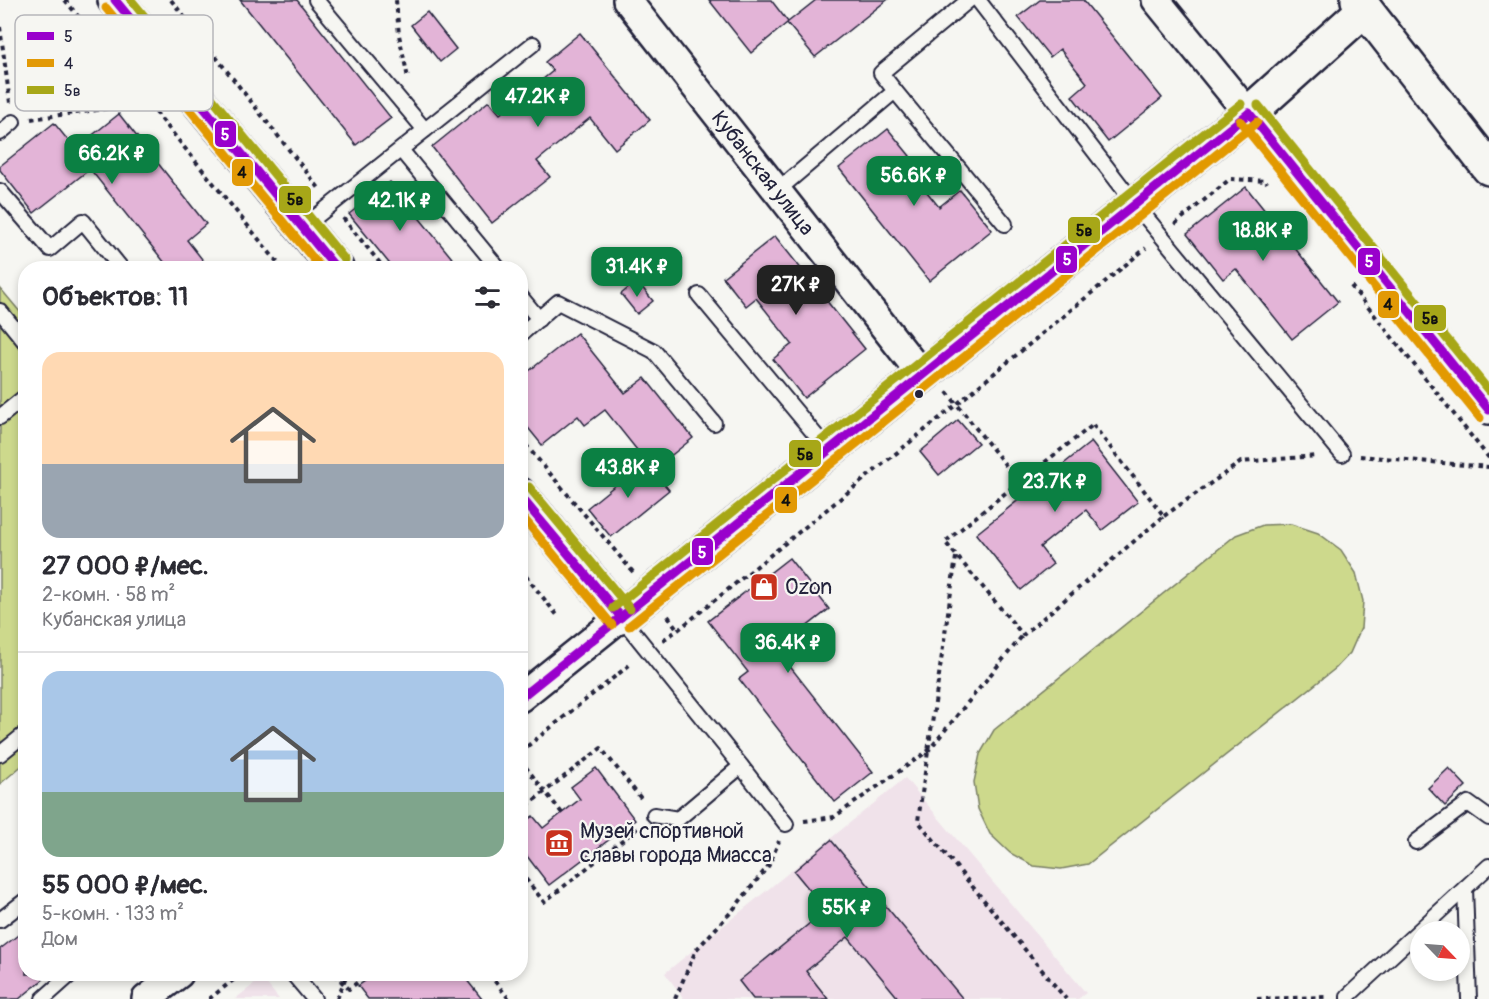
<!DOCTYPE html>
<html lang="ru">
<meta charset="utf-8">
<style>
body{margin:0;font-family:Pangolin,sans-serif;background:#f7f7f7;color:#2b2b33;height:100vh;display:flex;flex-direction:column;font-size:22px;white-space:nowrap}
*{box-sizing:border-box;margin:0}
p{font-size:20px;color:#7c7c81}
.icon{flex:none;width:33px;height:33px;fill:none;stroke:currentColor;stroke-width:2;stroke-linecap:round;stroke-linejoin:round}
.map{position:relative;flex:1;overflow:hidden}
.drawer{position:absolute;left:18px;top:261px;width:510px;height:720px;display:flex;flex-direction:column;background:#fff;border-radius:24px;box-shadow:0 3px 9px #0003}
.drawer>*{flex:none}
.needle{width:39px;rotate:115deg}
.tools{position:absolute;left:1410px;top:921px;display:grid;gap:12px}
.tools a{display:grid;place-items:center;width:60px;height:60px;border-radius:50%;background:#fff;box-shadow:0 3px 9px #0003;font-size:30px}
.price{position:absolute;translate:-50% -51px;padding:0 14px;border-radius:12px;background:#0b8043;color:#fff;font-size:20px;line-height:39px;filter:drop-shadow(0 2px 3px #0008)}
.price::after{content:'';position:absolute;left:50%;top:36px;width:18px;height:14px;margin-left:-9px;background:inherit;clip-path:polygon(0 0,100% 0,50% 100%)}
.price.on{background:#222;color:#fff}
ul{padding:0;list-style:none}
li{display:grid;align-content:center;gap:12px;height:318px;padding:0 24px}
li+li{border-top:2px solid #e1e1e2}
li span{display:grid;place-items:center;height:186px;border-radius:18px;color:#555}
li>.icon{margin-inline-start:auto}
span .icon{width:108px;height:108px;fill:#fffc;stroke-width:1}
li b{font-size:26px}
h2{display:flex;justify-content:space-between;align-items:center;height:72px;padding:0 24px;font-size:26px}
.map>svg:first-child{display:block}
.built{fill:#f0e2ea}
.green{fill:#cdd98c;stroke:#787e64;stroke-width:1.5}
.building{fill:#e3b4d7;stroke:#22223b;stroke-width:1.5}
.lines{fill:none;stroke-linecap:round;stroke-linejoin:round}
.service-casing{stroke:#22223b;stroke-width:18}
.minor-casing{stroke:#22223b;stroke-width:32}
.tertiary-casing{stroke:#22223b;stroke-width:38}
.primary-casing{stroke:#22223b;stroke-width:38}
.path{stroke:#22223b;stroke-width:4;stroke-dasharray:4.5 4.5;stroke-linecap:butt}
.service{stroke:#f6f6f2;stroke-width:14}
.minor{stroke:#f6f6f2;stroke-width:27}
.tertiary{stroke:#f6f6f2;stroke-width:33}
.primary{stroke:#f6f6f2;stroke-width:33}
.bus-1-casing{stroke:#f6f6f2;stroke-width:14}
.bus-2-casing{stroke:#f6f6f2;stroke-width:14}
.bus-3-casing{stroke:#f6f6f2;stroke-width:14}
.bus-1{stroke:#90c;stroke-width:9}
.bus-2{stroke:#e29906;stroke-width:9}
.bus-3{stroke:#a7a718;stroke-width:9}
.bus-dot{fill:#22223b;stroke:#f6f6f2;stroke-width:2}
.labels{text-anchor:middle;stroke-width:4.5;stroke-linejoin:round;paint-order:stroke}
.street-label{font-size:21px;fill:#22223b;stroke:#f6f6f2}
.poi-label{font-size:21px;fill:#22223b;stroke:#f6f6f2;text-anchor:start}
.key{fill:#f6f6f2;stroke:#b6b6bb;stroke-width:1.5}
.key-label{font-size:16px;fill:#22223b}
.line-badge{stroke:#f6f6f2;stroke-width:2}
.badge-label{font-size:16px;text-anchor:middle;font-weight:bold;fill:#fff}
.pale-badge-label{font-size:16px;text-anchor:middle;font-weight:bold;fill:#111}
</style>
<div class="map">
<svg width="1489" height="999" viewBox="0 0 1489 999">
<rect width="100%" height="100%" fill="#f6f6f2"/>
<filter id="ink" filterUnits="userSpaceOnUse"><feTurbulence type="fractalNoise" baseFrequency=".0167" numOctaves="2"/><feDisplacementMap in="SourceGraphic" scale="12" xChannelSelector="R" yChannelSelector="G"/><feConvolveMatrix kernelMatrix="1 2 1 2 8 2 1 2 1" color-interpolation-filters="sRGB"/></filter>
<g filter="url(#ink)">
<g class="built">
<path d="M 905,778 L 1086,993 L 1078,999 L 684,999 L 665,973 Z"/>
<path d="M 262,978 L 279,999 L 235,999 Z"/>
</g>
<g class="green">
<path d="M 0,288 L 26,319 L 25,763 L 0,784 Z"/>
<path d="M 1291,524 L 1318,533 L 1341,550 L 1356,573 L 1363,601 L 1361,628 L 1350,653 L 1336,668 L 1088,864 L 1061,869 L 1034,866 L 1010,853 L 990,834 L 978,809 L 974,782 L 980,754 L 994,730 L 1236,535 L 1263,525 Z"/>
</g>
<g class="building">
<path d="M 240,0 L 297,0 L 391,118 L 356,145 Z"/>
<path d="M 709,0 L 771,0 L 788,22 L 816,0 L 887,0 L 815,57 L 787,23 L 751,53 Z"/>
<path d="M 1040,0 L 1083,0 L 1162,98 L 1108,142 L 1072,96 L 1087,83 L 1060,49 L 1050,57 L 1018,17 Z"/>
<path d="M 427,12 L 456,49 L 440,62 L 411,25 Z"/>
<path d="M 580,33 L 650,120 L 615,149 L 590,118 L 537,161 L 550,177 L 492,223 L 432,147 L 489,101 L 500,114 L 553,71 L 545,62 Z"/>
<path d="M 119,114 L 206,224 L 187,240 L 209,268 L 169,268 L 90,169 L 34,213 L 0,170 L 0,166 L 54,123 L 75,149 Z"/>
<path d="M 888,129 L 910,156 L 903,162 L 939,207 L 960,190 L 992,230 L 929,281 L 839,168 Z"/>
<path d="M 390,182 L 460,268 L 393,268 L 349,214 Z"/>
<path d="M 1246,187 L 1338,302 L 1292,339 L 1236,269 L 1223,279 L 1187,234 Z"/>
<path d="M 775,236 L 865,349 L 804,398 L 773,359 L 792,344 L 756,298 L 746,306 L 723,277 Z"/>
<path d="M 637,281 L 653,301 L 637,314 L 621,294 Z"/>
<path d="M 577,333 L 625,393 L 645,378 L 693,438 L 653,470 L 605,410 L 585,425 L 578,416 L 542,445 L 520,418 L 520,378 Z"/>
<path d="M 958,420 L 978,443 L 939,475 L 920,452 Z"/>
<path d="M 1091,442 L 1138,502 L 1102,530 L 1086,510 L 1040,547 L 1053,564 L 1021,590 L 976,534 Z"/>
<path d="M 645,461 L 669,490 L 611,537 L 587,508 Z"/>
<path d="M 789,558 L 829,609 L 777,650 L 873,772 L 835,802 L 739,679 L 748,672 L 708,621 Z"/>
<path d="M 596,768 L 635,820 L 549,885 L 520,847 L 520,825 L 533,816 L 543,828 L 580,799 L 571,787 Z"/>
<path d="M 1449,768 L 1466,786 L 1445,806 L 1428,788 Z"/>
<path d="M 831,840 L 963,999 L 899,999 L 848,937 L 806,971 L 828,999 L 753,999 L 739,981 L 826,910 L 794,871 Z"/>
<path d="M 26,929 L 26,974 L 50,974 L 19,999 L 0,999 L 0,949 Z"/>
<path d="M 375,974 L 462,974 L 482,999 L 368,999 L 358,986 Z"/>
</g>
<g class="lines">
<g class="service-casing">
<g id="service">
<path d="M 316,0 L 425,130"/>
<path d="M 978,0 L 1135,204 L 1342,454"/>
<path d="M 895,91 L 1005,224"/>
<path d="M 0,133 L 13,122"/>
<path d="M 401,150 L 498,268"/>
<path d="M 0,191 L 50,249 L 83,221 L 121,268"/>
<path d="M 777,191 L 895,91 L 881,73 L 969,0"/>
<path d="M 302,228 L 533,44"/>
<path d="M 699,295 L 828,450"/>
<path d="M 520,296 L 539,319"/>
<path d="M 0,311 L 26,343"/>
<path d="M 520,335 L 558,302 L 654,351 L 714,423"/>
<path d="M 0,417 L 26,396"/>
<path d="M 621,617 L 741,766 L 786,824"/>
<path d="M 0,754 L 26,733"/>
<path d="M 654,815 L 678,819 L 741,766"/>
<path d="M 1416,842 L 1468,803 L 1489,818"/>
<path d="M 1465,888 L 1469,999"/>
<path d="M 0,920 L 26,900"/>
<path d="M 293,974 L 314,999"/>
<path d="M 43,999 L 71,974"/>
<path d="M 1348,999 L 1348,996 L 1489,866"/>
</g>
</g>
<g class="minor-casing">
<g id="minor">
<path id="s1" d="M 627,0 L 922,375"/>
<path d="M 1156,0 L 1489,410"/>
<path d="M 520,698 L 621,617"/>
<path d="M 146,999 L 179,974"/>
</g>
</g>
<g class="tertiary-casing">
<g id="tertiary">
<path d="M 115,0 L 336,268"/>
<path d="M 520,495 L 621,617 L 1249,113 L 1365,9"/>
</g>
</g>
<g class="primary-casing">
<path id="primary" d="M 1358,0 L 1489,168"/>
</g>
<g class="path">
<path d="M 65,0 L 282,268"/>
<path d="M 171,0 L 319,188"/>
<path d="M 396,0 L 399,35 L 408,78"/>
<path d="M 0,27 L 10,103"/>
<path d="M 31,119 L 148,103"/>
<path d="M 343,218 L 384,268"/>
<path d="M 1175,224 L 1230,179 L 1266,181 L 1267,183"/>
<path d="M 1351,286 L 1489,458"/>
<path d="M 947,392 L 1019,482"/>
<path d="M 1093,425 L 1164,516 L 1023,635 L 945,542 L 1019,482 Z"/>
<path d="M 520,438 L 633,572"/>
<path d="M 1360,456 L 1489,467"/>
<path d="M 1164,516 L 1241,462 L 1317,456"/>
<path d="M 956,557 L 918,821 L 1066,999"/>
<path d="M 520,569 L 557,615"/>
<path d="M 668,616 L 678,630"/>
<path d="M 663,640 L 678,630 L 957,404 L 1146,248"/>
<path d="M 520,752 L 632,663"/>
<path d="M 520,760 L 562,813"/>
<path d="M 520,811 L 601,748 L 643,801"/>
<path d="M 804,821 L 834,817 L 928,751 L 1023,635"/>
<path d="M 520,872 L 544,902 L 639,827"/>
<path d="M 334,974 L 349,989 L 368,974"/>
<path d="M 489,974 L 509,999"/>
<path d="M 209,999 L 241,974"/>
<path d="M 337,999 L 347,974"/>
<path d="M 675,999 L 696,950 L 732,911 L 769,865 L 779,841"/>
<path d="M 1257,999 L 1328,997"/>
</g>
<use href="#service" class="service"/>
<use href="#minor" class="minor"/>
<use href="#tertiary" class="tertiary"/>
<use href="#primary" class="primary"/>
<g class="bus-1-casing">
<g id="bus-1">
<path d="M 115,0 L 336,268"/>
<path d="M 1249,113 L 1489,410"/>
<path d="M 520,496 L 621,617"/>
<path d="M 520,698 L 1249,113"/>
</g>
</g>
<g class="bus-2-casing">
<g id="bus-2">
<path d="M 106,8 L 321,268"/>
<path d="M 1240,121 L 1480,418"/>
<path d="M 520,514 L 612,625"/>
<path d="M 629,626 L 1257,122"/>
</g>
</g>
<g class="bus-3-casing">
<g id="bus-3">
<path d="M 131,0 L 345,260"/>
<path d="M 1258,105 L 1489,391"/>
<path d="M 529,487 L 630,609"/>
<path d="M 613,608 L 1241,104"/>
</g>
</g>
<use href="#bus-1" class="bus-1"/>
<use href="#bus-2" class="bus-2"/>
<use href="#bus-3" class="bus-3"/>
</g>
</g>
<defs>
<g id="shop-square" transform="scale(1.5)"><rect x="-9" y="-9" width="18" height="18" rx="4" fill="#c8321e" stroke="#f6f6f2"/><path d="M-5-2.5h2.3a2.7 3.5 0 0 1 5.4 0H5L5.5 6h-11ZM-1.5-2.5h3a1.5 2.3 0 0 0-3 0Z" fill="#fff"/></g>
<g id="museum-square" transform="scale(1.5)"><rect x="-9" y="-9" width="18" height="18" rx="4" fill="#c8321e" stroke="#f6f6f2"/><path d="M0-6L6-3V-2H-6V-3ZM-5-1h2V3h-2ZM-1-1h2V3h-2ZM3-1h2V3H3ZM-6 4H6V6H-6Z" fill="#fff"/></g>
</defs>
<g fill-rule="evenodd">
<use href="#shop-square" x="764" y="587"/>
<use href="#museum-square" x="559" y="843"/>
</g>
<circle class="bus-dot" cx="919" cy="394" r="5"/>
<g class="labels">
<g class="street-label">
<text dy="7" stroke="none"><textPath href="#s1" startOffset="220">Кубанская улица</textPath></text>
</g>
<g class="poi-label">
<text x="785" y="594">Ozon</text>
<text x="580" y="838">Музей спортивной<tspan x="580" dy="24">славы города Миасса</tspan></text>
</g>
</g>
<rect x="15" y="15" width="198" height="96" rx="9" class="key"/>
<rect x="27" y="32" width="27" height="8" fill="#90c"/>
<rect x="27" y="59" width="27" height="8" fill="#e29906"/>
<rect x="27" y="86" width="27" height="8" fill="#a7a718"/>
<g class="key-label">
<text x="64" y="42">5</text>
<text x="64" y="69">4</text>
<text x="64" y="96">5в</text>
</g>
<g class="line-badge">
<rect x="214" y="120" width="23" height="28" rx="6" fill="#90c"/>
<rect x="231" y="158" width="23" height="29" rx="6" fill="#e29906"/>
<rect x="278" y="185" width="34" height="29" rx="6" fill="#a7a718"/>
<rect x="1067" y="216" width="34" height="28" rx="6" fill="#a7a718"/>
<rect x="1055" y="245" width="23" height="29" rx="6" fill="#90c"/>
<rect x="1357" y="247" width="24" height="29" rx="6" fill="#90c"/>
<rect x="1377" y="290" width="23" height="29" rx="6" fill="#e29906"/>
<rect x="1413" y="304" width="34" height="28" rx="6" fill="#a7a718"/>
<rect x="788" y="439" width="34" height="29" rx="6" fill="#a7a718"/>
<rect x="774" y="486" width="24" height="28" rx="6" fill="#e29906"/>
<rect x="691" y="537" width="23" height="29" rx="6" fill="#90c"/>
</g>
<g class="badge-label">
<text x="225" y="140">5</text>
<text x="1067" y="265">5</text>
<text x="1369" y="267">5</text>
<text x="702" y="558">5</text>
</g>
<g class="pale-badge-label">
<text x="242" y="178">4</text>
<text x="295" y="205">5в</text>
<text x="1084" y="236">5в</text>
<text x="1388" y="310">4</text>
<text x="1430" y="324">5в</text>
<text x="805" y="460">5в</text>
<text x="786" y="506">4</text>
</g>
</svg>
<div class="tools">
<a><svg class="needle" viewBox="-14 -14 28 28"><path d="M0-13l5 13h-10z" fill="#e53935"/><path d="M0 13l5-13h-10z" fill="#7c7c81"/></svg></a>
</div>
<b class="price" style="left:538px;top:128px">47.2K ₽</b>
<b class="price" style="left:112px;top:185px">66.2K ₽</b>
<b class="price" style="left:914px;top:207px">56.6K ₽</b>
<b class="price" style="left:400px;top:232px">42.1K ₽</b>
<b class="price" style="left:1263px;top:262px">18.8K ₽</b>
<b class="price" style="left:637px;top:298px">31.4K ₽</b>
<b class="price on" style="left:796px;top:316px">27K ₽</b>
<b class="price" style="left:628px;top:499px">43.8K ₽</b>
<b class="price" style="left:1055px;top:513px">23.7K ₽</b>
<b class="price" style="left:788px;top:674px">36.4K ₽</b>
<b class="price" style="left:847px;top:939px">55K ₽</b>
<section class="drawer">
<h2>Объектов: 11<svg class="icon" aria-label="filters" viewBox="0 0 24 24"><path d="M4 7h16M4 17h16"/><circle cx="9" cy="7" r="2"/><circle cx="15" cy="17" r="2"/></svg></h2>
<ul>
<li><span style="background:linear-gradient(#ffd9b3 60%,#9aa5b1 0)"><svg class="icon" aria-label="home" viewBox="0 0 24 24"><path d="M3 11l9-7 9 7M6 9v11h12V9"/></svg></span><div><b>27 000 ₽/мес.</b><p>2-комн. · 58 m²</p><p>Кубанская улица</p></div></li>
<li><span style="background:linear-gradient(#a9c7e8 65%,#7fa58c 0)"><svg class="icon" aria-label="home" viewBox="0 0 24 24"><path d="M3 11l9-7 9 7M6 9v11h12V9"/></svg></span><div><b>55 000 ₽/мес.</b><p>5-комн. · 133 m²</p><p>Дом</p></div></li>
</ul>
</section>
</div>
